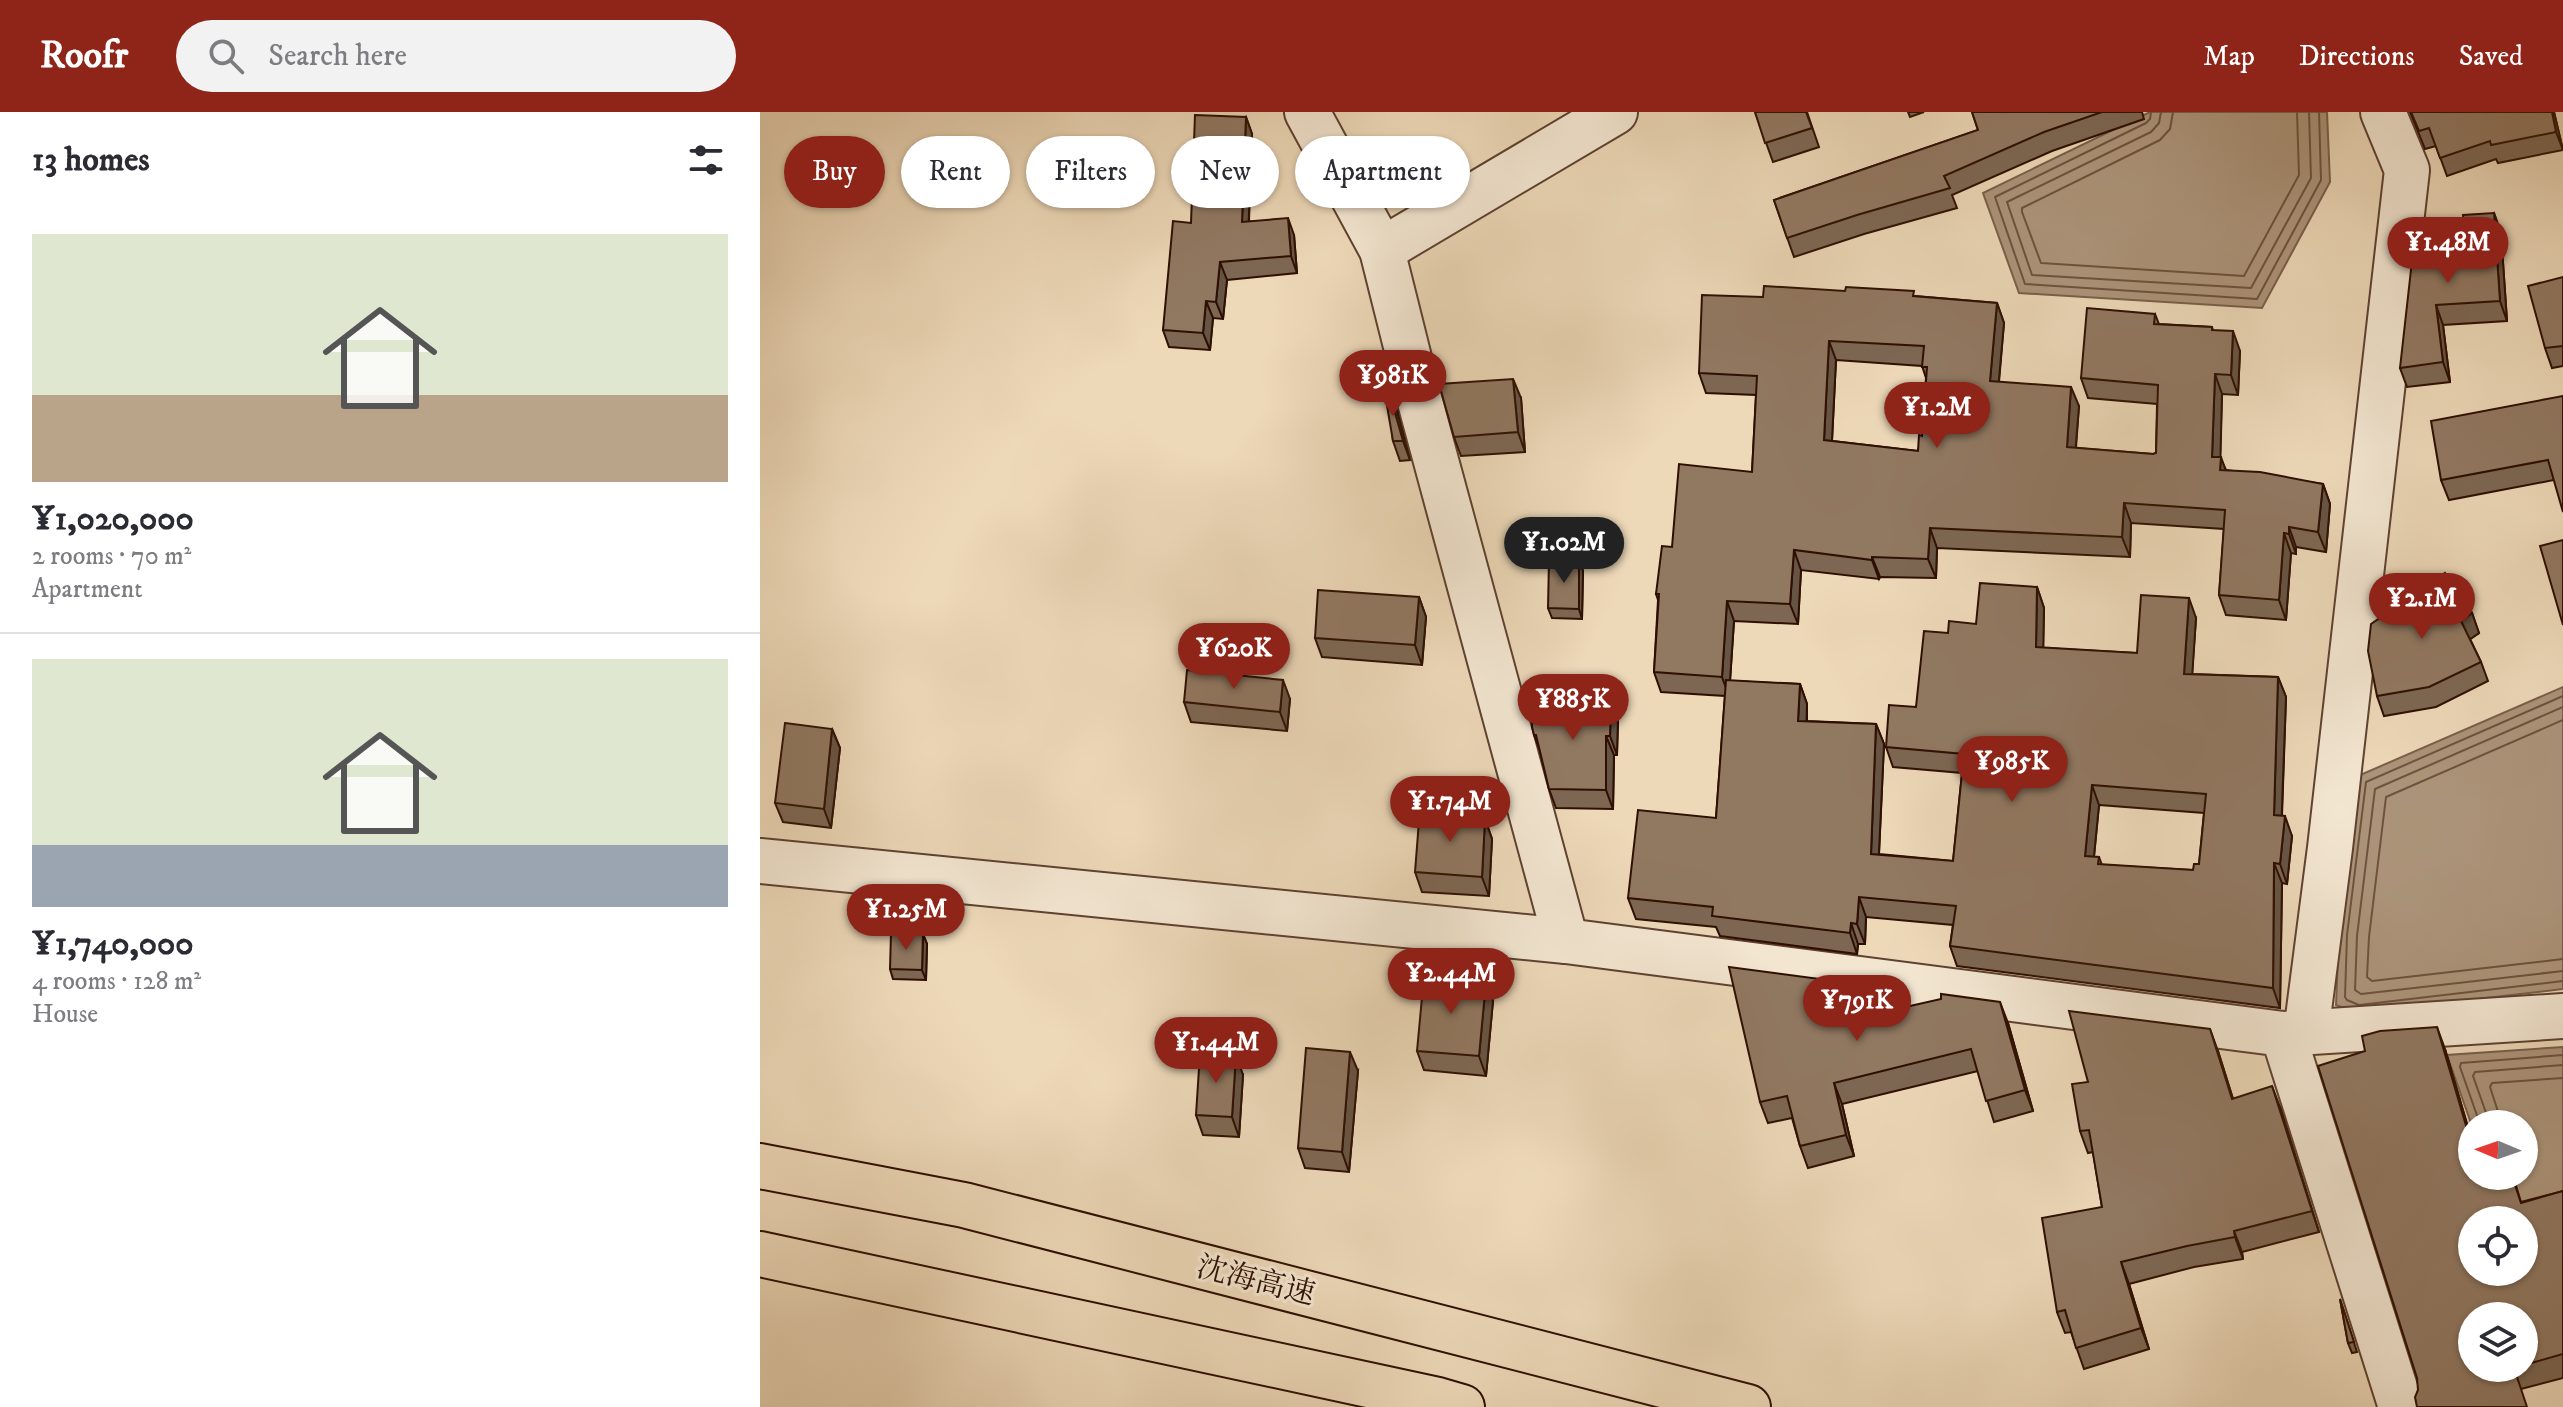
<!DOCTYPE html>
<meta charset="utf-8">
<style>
body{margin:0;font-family:"IM FELL DW Pica","Noto Serif SC",serif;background:#f2f2f3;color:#2b2b33;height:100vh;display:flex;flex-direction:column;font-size:30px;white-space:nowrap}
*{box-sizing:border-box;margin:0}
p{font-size:26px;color:#7c7c81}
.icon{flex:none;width:44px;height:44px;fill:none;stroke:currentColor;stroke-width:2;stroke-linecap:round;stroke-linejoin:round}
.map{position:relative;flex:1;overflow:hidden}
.sheet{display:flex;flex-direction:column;background:#fff;width:760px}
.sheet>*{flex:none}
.guide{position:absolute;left:24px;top:24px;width:760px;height:72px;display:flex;gap:16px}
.needle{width:52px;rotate:272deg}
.controls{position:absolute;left:1698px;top:998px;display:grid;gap:16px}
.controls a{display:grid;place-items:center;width:80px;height:80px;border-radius:50%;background:#fff;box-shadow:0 2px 6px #0004;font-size:40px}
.price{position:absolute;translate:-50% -68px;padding:0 18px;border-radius:28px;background:#8f2418;color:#fff;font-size:26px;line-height:52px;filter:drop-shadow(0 2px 4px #0008)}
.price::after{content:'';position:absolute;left:50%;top:48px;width:24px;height:18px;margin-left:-12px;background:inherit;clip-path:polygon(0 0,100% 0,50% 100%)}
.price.active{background:#222;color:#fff}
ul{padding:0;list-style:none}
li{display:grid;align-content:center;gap:16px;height:424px;padding:0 32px}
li+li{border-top:2px solid #e1e1e2}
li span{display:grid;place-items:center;height:248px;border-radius:0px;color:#555}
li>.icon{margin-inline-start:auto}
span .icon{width:144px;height:144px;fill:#fffc;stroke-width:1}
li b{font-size:34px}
h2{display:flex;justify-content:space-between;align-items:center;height:96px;padding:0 32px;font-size:34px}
.chip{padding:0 28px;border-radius:36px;background:#fff;box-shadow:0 2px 6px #0004;font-size:28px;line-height:72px}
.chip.active{background:#8f2418;color:#fff}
header{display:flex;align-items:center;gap:48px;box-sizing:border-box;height:112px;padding:0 40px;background:#8f2418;color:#fff}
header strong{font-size:38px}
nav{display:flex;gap:44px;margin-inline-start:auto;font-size:28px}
.search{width:560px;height:72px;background:#f2f2f3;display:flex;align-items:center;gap:20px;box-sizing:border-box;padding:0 28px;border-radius:44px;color:#7c7c81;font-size:30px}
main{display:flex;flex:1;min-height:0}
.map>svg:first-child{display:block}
.water{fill:#ac947a;stroke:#7a5f4a;stroke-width:2}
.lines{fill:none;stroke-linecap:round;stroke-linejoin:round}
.shore{stroke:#6d523e;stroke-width:2}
.street-casing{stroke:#5e4130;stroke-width:48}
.highway-casing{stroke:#2e0f02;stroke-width:48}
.street{stroke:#f3e6d1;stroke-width:44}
.highway{stroke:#edd8b8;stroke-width:44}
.wall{fill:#7d6753;stroke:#2e0f02;stroke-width:2;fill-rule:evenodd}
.shaded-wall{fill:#665444;stroke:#2e0f02;stroke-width:2}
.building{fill:#917861;stroke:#2e0f02;stroke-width:2;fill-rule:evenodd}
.labels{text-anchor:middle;stroke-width:6;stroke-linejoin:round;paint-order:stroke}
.street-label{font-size:30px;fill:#2e0f02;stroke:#f3e6d1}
</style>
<header>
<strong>Roofr</strong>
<div class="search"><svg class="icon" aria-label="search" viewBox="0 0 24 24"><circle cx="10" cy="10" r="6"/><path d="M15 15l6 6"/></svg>Search here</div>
<nav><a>Map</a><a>Directions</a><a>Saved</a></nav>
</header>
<main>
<section class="sheet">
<h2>13 homes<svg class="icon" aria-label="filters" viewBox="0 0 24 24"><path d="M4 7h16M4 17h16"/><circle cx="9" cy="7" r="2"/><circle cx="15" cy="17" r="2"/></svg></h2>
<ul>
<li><span style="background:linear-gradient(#dfe7d0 65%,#b9a48a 0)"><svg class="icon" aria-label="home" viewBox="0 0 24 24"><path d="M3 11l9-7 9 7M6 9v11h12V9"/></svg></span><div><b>¥1,020,000</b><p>2 rooms · 70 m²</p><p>Apartment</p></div></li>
<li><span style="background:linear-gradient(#dfe7d0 75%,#9aa5b1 0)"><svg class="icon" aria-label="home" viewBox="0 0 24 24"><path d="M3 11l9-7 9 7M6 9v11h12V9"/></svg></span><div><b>¥1,740,000</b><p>4 rooms · 128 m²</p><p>House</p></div></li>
</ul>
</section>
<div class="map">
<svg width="1803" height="1295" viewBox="0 0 1803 1295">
<rect width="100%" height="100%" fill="#edd8b8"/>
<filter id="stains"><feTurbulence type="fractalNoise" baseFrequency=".0025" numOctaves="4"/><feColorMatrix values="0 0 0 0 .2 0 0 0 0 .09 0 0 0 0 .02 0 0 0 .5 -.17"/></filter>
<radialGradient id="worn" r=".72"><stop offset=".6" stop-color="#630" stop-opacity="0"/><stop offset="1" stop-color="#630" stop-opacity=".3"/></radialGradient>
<g class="water">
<path d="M 1390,0 L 1567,0 L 1570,70 L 1502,196 L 1259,181 L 1223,81 Z"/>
<path d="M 1803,575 L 1803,877 L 1597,901 L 1576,893 L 1579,823 L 1598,664 Z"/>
<path d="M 1803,935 L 1803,1083 L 1755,1095 L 1747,1064 L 1764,1064 L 1764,1012 L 1712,1012 L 1712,1014 L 1687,943 Z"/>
</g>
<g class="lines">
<g class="shore">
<path d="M 1391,0 L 1390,7 L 1386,11 L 1235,85 L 1265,172 L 1497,187 L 1561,68 L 1559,0"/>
<path d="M 1401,0 L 1399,11 L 1391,20 L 1247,90 L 1272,163 L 1491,176 L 1551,66 L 1549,0"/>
<path d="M 1413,0 L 1410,17 L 1400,28 L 1262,96 L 1262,100 L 1281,151 L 1484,164 L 1539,63 L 1537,0"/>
<path d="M 1803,584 L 1606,670 L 1587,823 L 1585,885 L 1587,888 L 1599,893 L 1803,869"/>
<path d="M 1803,595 L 1615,677 L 1597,824 L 1595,878 L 1601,882 L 1803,859"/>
<path d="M 1803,608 L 1626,685 L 1609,825 L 1607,865 L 1612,869 L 1803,847"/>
<path d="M 1720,1012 L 1700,955 L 1701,951 L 1803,943"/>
<path d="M 1730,1012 L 1713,964 L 1715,960 L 1803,953"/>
<path d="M 1742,1012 L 1730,975 L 1732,971 L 1803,966"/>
</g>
<g class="street-casing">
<g id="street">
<path d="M 547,0 L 622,138 L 659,286 L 806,829"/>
<path d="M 622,138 L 855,0"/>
<path d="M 0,749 L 806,829 L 1523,922 L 1641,1295"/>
<path d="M 1546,921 L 1570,736 L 1647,58 L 1623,0"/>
<path d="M 1523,922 L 1803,904"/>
</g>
</g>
<g class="highway-casing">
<g id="highway">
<path d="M 0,1054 L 204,1093 L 988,1295"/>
<path d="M 0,1142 L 678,1288 L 702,1295"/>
</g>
</g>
<use href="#street" class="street"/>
<use href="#highway" class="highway"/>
</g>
<g class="wall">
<path d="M 995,0 L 1047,0 L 1059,35 L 1013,50 Z"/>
<path d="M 1148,0 L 1164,0 L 1150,5 Z"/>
<path d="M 1212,0 L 1382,0 L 1384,7 L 1292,39 L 1192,83 L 1197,96 L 1104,122 L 1034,145 L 1014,88 L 1218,18 Z"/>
<path d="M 1650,0 L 1794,0 L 1803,38 L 1738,51 L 1736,47 L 1687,64 L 1676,34 L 1665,37 Z"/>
<path d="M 486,5 L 492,22 L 489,109 L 534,123 L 537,161 L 467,168 L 463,207 L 453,206 L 450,238 L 409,235 L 403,218 L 431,111 Z"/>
<path d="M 1734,101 L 1741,121 L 1747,209 L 1683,213 L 1690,270 L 1647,275 L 1640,256 L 1705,129 Z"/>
<path d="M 1803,165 L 1803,254 L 1792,256 L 1785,236 Z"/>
<path d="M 1155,184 L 1237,191 L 1244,211 L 1239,270 L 1319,294 L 1316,336 L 1393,342 L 1396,341 L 1397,292 L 1328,286 L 1321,266 L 1395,202 L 1399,212 L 1452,215 L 1453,218 L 1480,239 L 1478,283 L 1462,282 L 1460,345 L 1466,358 L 1563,372 L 1570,392 L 1566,440 L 1536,435 L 1536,442 L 1531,441 L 1526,508 L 1466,503 L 1459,483 L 1464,417 L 1371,411 L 1370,445 L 1177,436 L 1176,466 L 1120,465 L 1119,467 L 1041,458 L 1038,512 L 974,509 L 970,569 L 1040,572 L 1047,592 L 1047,609 L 1116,612 L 1124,632 L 1119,742 L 1193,749 L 1202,661 L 1133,655 L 1126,635 L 1156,595 L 1188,521 L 1216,512 L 1277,475 L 1284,496 L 1283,536 L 1377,541 L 1436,506 L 1432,562 L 1518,565 L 1526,585 L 1522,704 L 1532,724 L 1527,772 L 1522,771 L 1520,896 L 1197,854 L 1190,834 L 1193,813 L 1106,805 L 1105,832 L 1098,832 L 1097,842 L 960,824 L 956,815 L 876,807 L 868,786 L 956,706 L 965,584 L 901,580 L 894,560 L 898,488 L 896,482 L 912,435 L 992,360 L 996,283 L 946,281 L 939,261 L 1003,185 ZM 1076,248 L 1162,254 L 1166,266 L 1162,324 L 1158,339 L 1072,329 ZM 1339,693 L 1444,701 L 1439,752 L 1433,758 L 1342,753 L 1339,745 L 1334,745 Z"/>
<path d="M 628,276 L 636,295 L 650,348 L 640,349 L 633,329 Z"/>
<path d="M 1803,284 L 1794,368 L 1689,388 L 1681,368 Z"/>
<path d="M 761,286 L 765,340 L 701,344 L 694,325 Z"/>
<path d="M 819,449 L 823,459 L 822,507 L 792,506 L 788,496 Z"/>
<path d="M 659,485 L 666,505 L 662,553 L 562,545 L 555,526 Z"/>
<path d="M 1712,501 L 1719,521 L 1710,527 L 1721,550 L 1728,569 L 1676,595 L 1624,604 L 1617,584 Z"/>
<path d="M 530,587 L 527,619 L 431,610 L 424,590 Z"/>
<path d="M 851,588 L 858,607 L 857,643 L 854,643 L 853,697 L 796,696 L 789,677 L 780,639 L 774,623 Z"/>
<path d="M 72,617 L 80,636 L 71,716 L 23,710 L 15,691 Z"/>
<path d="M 696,699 L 699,706 L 725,707 L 732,727 L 729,784 L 662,780 L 655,760 Z"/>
<path d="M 163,822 L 167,832 L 166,868 L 133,867 L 130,857 Z"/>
<path d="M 1102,888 L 1108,904 L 1248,911 L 1273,999 L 1234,1010 L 1218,959 L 1082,992 L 1094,1044 L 1048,1056 L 1040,1034 L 1032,1006 L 1008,1011 L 1000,990 L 1091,890 Z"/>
<path d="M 733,889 L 726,964 L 664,958 L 657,939 Z"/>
<path d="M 1685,937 L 1712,1029 L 1712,1064 L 1753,1064 L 1761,1090 L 1803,1079 L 1803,1266 L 1761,1277 L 1658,1278 ZM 1764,1204 L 1764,1256 L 1712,1256 Z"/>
<path d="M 1458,939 L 1473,987 L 1520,995 L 1559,1120 L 1482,1140 L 1483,1147 L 1434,1155 L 1369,1172 L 1389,1237 L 1324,1257 L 1311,1220 L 1305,1221 L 1297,1200 L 1342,1095 L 1333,1040 L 1328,1041 L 1320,1019 L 1328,970 Z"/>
<path d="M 598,959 L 589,1060 L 545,1056 L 538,1036 Z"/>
<path d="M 483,963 L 479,1025 L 443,1023 L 436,1003 Z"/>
<path d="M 1580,1187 L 1597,1240 L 1592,1241 L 1588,1231 Z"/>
</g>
<g class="shaded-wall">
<path d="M 1792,0 L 1794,0 L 1803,38 L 1796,20 Z"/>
<path d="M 486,5 L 492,22 L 488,127 L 482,110 Z"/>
<path d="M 1734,101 L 1741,121 L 1747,209 L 1740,189 Z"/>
<path d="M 528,106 L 534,123 L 537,161 L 531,144 Z"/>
<path d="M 460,150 L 467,168 L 463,207 L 456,190 Z"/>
<path d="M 446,189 L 453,206 L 450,238 L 443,221 Z"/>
<path d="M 1237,191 L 1244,211 L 1237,289 L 1230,269 Z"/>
<path d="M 1676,193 L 1683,213 L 1690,270 L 1683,250 Z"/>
<path d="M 1473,219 L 1480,239 L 1478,283 L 1471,263 Z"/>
<path d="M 1069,229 L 1076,248 L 1071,348 L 1064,328 Z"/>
<path d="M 1455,262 L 1462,282 L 1460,364 L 1452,345 Z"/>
<path d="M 753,267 L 761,286 L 765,340 L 758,320 Z"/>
<path d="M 1311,275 L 1319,294 L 1314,355 L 1307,335 Z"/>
<path d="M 628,276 L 636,295 L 650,348 L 643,329 Z"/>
<path d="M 1461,345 L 1468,365 L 1460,358 Z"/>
<path d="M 1563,372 L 1570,392 L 1566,440 L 1558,420 Z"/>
<path d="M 1364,391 L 1371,411 L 1370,445 L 1362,425 Z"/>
<path d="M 1529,415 L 1536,435 L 1536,442 L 1529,422 Z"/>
<path d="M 1170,416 L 1177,436 L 1176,466 L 1168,447 Z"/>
<path d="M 1524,421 L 1531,441 L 1526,508 L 1519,488 Z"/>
<path d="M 1034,438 L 1041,458 L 1038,512 L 1030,492 Z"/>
<path d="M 1112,445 L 1120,465 L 1119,467 L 1112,448 Z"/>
<path d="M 819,449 L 823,459 L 822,507 L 819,497 Z"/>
<path d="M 1277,475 L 1284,496 L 1283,556 L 1276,535 Z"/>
<path d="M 659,485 L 666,505 L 662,553 L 655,533 Z"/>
<path d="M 1429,486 L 1436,506 L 1431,582 L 1424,562 Z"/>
<path d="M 967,489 L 974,509 L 969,584 L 962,565 Z"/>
<path d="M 1712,501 L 1719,521 L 1709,528 L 1701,509 Z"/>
<path d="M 1518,565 L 1526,585 L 1521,723 L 1514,703 Z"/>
<path d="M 523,568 L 530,587 L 527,619 L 520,600 Z"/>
<path d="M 1040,572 L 1047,592 L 1046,629 L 1038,609 Z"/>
<path d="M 851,588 L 858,607 L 857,643 L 850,624 Z"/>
<path d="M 1116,612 L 1124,632 L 1118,762 L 1111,742 Z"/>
<path d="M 72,617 L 80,636 L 71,716 L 64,697 Z"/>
<path d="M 846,624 L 854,643 L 853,697 L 846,678 Z"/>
<path d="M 1332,673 L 1339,693 L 1332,764 L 1325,744 Z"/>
<path d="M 1525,704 L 1532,724 L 1527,772 L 1520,752 Z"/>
<path d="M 725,707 L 732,727 L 729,784 L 722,765 Z"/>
<path d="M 1514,751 L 1522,771 L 1520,896 L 1513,876 Z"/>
<path d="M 1099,785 L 1106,805 L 1105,832 L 1097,812 Z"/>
<path d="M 1091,811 L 1098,832 L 1097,842 L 1090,821 Z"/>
<path d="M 163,822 L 167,832 L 166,868 L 162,858 Z"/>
<path d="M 726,870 L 733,889 L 726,964 L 719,944 Z"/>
<path d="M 1083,870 L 1091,891 L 1081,893 Z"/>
<path d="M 1240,890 L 1248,911 L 1273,999 L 1265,978 Z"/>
<path d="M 1677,915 L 1685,937 L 1712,1029 L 1712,1034 Z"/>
<path d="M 1450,917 L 1458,939 L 1480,1009 L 1472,987 Z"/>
<path d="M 590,940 L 598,959 L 589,1060 L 582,1040 Z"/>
<path d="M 476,943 L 483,963 L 479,1025 L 472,1005 Z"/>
<path d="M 1074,971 L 1082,992 L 1094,1044 L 1086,1023 Z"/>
<path d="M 1512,974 L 1520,995 L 1559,1120 L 1552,1099 Z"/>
<path d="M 1474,1119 L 1482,1140 L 1483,1147 L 1475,1125 Z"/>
<path d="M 1361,1150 L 1369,1172 L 1389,1237 L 1381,1216 Z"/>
</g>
<g class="building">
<path d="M 995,0 L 1046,0 L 1052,16 L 1005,31 Z"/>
<path d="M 1212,0 L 1342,0 L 1284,20 L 1184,64 L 1190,76 L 1097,103 L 1027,126 L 1014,88 L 1218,18 Z"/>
<path d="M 1651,0 L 1792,0 L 1796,20 L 1731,33 L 1730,29 L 1680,46 L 1669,16 L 1659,19 Z"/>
<path d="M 435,3 L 486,5 L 482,110 L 528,106 L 531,144 L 460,150 L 456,190 L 446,189 L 443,221 L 403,218 L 413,109 L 431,111 Z"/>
<path d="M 1734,101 L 1740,189 L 1676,193 L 1683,250 L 1640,256 L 1654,131 L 1705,129 L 1703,103 Z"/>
<path d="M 1803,165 L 1803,234 L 1785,236 L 1768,174 Z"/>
<path d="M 1004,174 L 1085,179 L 1086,175 L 1154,179 L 1153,184 L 1237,191 L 1230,269 L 1311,275 L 1307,335 L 1393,342 L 1396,341 L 1398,273 L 1321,266 L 1327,196 L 1395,202 L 1394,212 L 1452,215 L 1452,218 L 1473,219 L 1471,263 L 1455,262 L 1452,345 L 1461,345 L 1460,358 L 1500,360 L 1563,372 L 1558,420 L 1529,415 L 1529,422 L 1524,421 L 1519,488 L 1459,483 L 1465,398 L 1364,391 L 1362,425 L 1170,416 L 1168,447 L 1112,445 L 1112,448 L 1034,438 L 1030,492 L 967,489 L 962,565 L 894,560 L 899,482 L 896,482 L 902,434 L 912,435 L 919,352 L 992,360 L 997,264 L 939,261 L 942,183 L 1003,185 ZM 1069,229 L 1164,234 L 1162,255 L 1167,255 L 1162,324 L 1159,323 L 1158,339 L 1064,328 Z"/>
<path d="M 753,267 L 758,320 L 694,325 L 679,272 Z"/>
<path d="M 624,276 L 628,276 L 643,329 L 633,329 Z"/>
<path d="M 1803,284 L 1803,400 L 1788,348 L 1681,368 L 1671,309 Z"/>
<path d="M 1803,428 L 1803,513 L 1780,434 Z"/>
<path d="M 789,448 L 819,449 L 819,497 L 788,496 Z"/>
<path d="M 1685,461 L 1712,501 L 1701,509 L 1721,550 L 1669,575 L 1617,584 L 1608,539 L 1611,512 Z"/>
<path d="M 1220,471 L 1277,475 L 1276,535 L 1377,541 L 1381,483 L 1429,486 L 1424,562 L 1518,565 L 1514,703 L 1525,704 L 1520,752 L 1514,751 L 1513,876 L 1190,834 L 1196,794 L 1099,785 L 1097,812 L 1091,811 L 1090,821 L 952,804 L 953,795 L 868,786 L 878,698 L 956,706 L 966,568 L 1040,572 L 1038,609 L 1116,612 L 1111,742 L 1193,749 L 1204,642 L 1126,635 L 1129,593 L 1156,595 L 1164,519 L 1188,521 L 1189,509 L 1216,512 ZM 1332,673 L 1446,682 L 1439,752 L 1434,752 L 1433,758 L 1338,752 L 1339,745 L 1325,744 Z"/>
<path d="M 558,478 L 659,485 L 655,533 L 555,526 Z"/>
<path d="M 427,558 L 523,568 L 520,600 L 424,590 Z"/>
<path d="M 773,587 L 851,588 L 850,624 L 846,624 L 846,678 L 789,677 L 776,623 L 774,623 L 772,615 Z"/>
<path d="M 25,611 L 72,617 L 64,697 L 15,691 Z"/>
<path d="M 660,696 L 696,699 L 695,706 L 725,707 L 722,765 L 655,760 Z"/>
<path d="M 131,821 L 163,822 L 162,858 L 130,857 Z"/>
<path d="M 969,855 L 1083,870 L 1081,893 L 1102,888 L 1106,904 L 1181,887 L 1181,882 L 1240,890 L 1265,978 L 1226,989 L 1211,937 L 1074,971 L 1086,1023 L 1040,1034 L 1027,984 L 1000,990 Z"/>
<path d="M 664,864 L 726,870 L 719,944 L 657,939 Z"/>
<path d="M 1309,899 L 1450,917 L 1472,987 L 1512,974 L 1552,1099 L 1474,1119 L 1475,1125 L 1427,1134 L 1361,1150 L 1381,1216 L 1316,1236 L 1305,1198 L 1297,1200 L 1282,1106 L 1342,1095 L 1329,1018 L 1320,1019 L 1312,972 L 1328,970 Z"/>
<path d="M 1677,915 L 1712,1034 L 1712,1064 L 1752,1064 L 1761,1091 L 1803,1079 L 1803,1242 L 1764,1253 L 1764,1204 L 1712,1204 L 1712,1256 L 1754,1256 L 1767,1295 L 1657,1295 L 1655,1285 L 1658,1278 L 1657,1266 L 1558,954 L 1605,939 L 1602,924 L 1620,919 ZM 1712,1108 L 1764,1108 L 1764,1160 L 1712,1160 Z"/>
<path d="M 546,936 L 590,940 L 582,1040 L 538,1036 Z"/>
<path d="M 440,941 L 476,943 L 472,1005 L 436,1003 Z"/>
<path d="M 1580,1187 L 1594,1230 L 1588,1231 Z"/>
</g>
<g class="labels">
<g class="street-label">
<text transform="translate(496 1168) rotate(14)" y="10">沈海高速</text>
</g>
</g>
<rect width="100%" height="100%" filter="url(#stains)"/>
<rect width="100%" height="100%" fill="url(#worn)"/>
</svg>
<div class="controls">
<a><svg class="needle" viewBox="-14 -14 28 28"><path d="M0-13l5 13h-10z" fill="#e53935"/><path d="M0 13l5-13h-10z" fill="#7c7c81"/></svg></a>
<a><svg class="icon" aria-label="locate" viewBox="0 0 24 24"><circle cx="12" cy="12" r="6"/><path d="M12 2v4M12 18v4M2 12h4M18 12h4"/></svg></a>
<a><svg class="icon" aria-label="layers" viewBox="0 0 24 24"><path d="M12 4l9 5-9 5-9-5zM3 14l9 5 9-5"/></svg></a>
</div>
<b class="price" style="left:1688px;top:173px">¥1.48M</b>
<b class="price" style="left:633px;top:306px">¥981K</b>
<b class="price" style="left:1177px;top:338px">¥1.2M</b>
<b class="price active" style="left:804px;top:473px">¥1.02M</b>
<b class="price" style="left:1662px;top:529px">¥2.1M</b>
<b class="price" style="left:474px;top:579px">¥620K</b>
<b class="price" style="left:813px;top:630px">¥885K</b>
<b class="price" style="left:1252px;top:692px">¥985K</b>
<b class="price" style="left:690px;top:732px">¥1.74M</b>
<b class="price" style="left:146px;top:840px">¥1.25M</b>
<b class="price" style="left:691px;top:904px">¥2.44M</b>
<b class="price" style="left:1097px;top:931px">¥791K</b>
<b class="price" style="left:456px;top:973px">¥1.44M</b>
<div class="guide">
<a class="chip active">Buy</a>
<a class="chip">Rent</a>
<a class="chip">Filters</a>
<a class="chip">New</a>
<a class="chip">Apartment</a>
</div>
</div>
</main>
